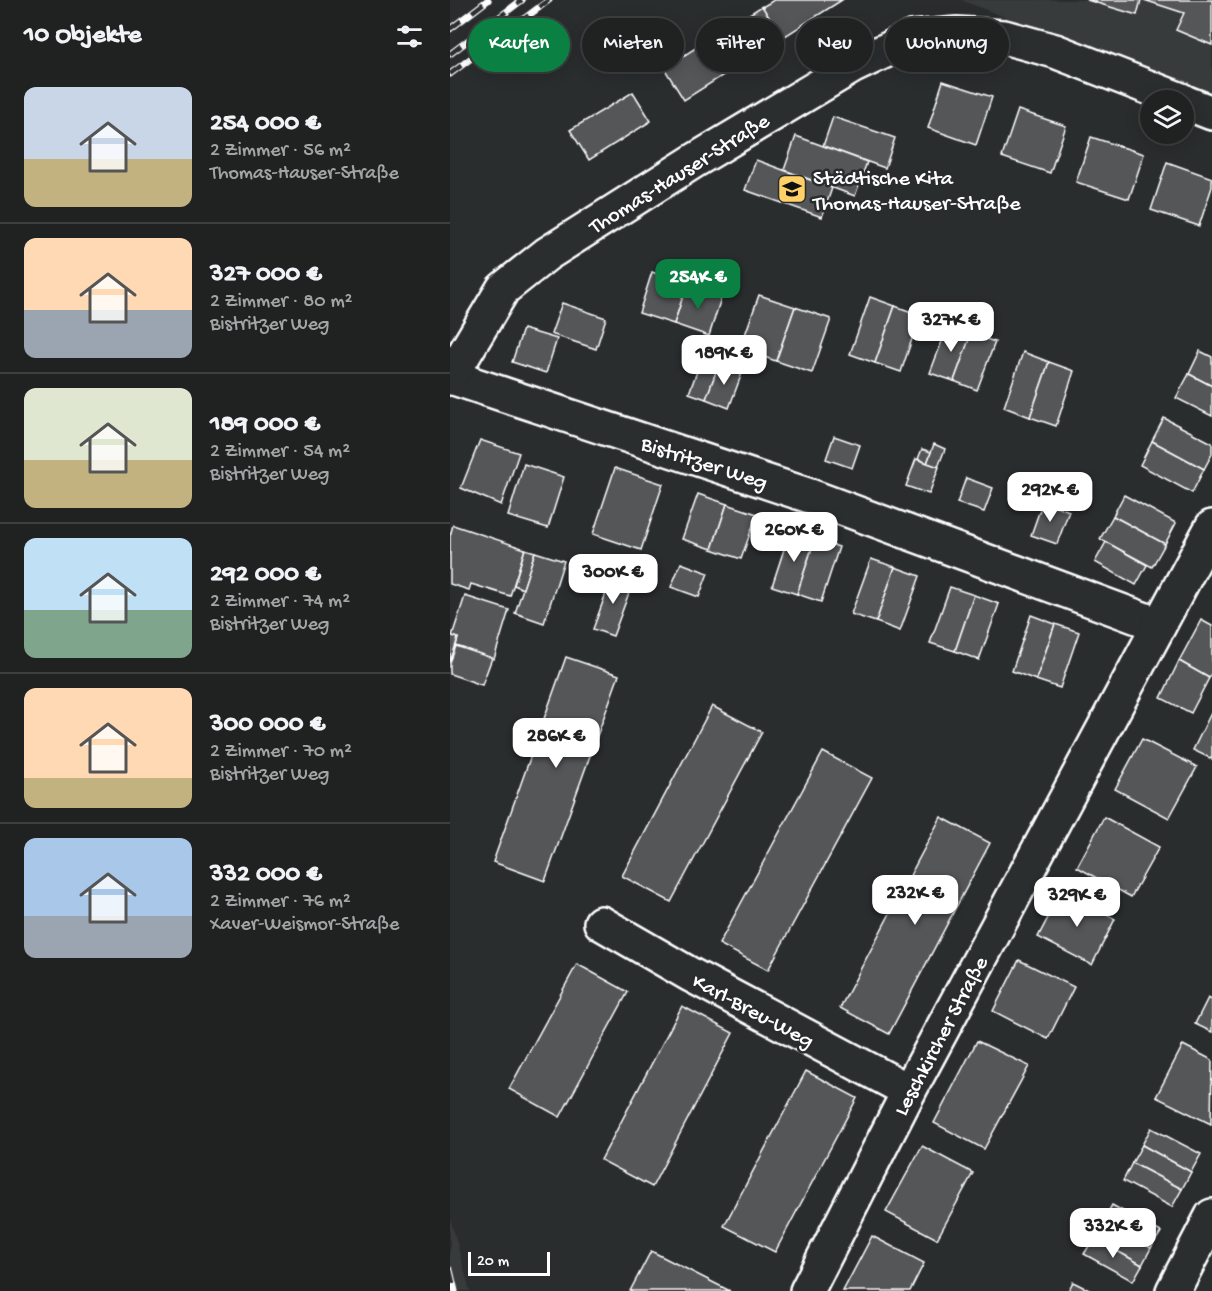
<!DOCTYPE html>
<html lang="de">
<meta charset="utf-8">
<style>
body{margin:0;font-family:"Gochi Hand",sans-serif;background:#282a2a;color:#f1f3f6;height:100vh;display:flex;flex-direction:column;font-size:22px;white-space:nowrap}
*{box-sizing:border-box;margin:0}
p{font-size:20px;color:#a2a4a5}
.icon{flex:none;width:33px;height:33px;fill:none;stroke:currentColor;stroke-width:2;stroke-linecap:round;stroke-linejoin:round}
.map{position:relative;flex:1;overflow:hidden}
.drawer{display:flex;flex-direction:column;background:#202222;width:450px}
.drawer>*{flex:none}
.hud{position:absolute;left:18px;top:18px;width:570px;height:54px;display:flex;gap:12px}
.buttons{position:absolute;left:690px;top:90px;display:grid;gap:12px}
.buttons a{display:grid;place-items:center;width:54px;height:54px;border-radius:50%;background:#202222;box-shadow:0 3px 15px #0003,0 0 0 2px #3d3f40;font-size:30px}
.scale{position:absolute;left:18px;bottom:15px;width:82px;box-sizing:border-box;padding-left:6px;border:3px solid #fff;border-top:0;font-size:16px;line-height:21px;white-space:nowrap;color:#fff;-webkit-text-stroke:4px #2a2d2e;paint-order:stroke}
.price{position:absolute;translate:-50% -51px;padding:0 14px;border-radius:12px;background:#fff;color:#222;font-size:20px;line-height:39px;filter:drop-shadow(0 2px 3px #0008)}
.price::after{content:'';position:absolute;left:50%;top:36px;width:18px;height:14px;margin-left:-9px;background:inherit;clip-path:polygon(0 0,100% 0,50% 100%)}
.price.active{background:#0b8043;color:#fff}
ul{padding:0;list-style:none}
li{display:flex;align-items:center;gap:18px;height:150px;padding:0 24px}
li+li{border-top:2px solid #3d3f40}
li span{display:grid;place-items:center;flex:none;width:168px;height:120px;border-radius:12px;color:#555}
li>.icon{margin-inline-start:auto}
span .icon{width:72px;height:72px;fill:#fffc;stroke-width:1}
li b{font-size:26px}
h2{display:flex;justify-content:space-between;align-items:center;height:72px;padding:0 24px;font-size:26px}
.chip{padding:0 21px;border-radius:27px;background:#202222;box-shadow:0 3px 15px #0003,0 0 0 2px #3d3f40;font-size:21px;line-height:54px}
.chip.active{background:#0b8043;color:#fff}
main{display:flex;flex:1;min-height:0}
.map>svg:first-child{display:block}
.built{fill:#373a3b}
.building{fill:#555758;stroke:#fff;stroke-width:1.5}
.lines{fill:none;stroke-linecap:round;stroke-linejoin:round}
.minor-casing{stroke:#fff;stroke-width:38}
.minor{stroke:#2a2d2e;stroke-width:33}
.rail-casing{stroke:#fff;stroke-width:7}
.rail{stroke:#2a2d2e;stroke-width:4.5;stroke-dasharray:14;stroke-linecap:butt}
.labels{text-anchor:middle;stroke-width:5;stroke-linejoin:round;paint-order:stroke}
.street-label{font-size:22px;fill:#fff;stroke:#2a2d2e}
.poi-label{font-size:22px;fill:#fff;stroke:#2a2d2e;text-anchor:start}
</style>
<main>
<section class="drawer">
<h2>10 Objekte<svg class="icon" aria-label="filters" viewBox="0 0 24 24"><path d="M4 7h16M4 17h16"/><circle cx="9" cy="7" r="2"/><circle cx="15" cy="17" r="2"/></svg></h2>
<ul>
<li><span style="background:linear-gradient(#c9d6e8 60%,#c2b280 0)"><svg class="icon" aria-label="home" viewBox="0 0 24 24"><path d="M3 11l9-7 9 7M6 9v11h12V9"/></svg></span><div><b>254 000 €</b><p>2 Zimmer · 56 m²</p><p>Thomas-Hauser-Straße</p></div></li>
<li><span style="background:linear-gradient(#ffd9b3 60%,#9aa5b1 0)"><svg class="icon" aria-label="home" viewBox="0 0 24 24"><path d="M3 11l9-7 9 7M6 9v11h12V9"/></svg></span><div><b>327 000 €</b><p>2 Zimmer · 80 m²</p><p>Bistritzer Weg</p></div></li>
<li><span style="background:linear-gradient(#dfe7d0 60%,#c2b280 0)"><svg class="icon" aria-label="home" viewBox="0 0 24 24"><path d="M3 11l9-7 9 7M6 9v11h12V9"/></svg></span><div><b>189 000 €</b><p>2 Zimmer · 54 m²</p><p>Bistritzer Weg</p></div></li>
<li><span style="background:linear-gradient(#bfe0f5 60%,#7fa58c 0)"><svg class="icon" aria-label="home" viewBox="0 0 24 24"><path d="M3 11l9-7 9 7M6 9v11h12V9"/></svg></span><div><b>292 000 €</b><p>2 Zimmer · 74 m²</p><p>Bistritzer Weg</p></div></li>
<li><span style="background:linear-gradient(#ffd9b3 75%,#c2b280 0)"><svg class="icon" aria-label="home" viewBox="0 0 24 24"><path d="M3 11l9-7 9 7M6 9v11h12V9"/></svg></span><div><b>300 000 €</b><p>2 Zimmer · 70 m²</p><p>Bistritzer Weg</p></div></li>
<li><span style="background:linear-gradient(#a9c7e8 65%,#9aa5b1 0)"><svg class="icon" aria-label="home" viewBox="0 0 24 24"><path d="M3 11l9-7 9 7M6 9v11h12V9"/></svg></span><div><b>332 000 €</b><p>2 Zimmer · 76 m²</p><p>Xaver-Weismor-Straße</p></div></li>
</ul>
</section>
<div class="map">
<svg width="762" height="1291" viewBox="0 0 762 1291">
<rect width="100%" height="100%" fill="#2a2d2e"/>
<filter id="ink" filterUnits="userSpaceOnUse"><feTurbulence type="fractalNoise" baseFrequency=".0167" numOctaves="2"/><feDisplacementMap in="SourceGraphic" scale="12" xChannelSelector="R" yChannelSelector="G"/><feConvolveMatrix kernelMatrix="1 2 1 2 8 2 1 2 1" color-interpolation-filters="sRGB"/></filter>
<g filter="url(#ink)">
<g class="built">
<path d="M 511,0 L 762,0 L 762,99 Z"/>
<path d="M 0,1217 L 20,1291 L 0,1291 Z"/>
</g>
<g class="building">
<path d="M 324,0 L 392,0 L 332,38 L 312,7 Z"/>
<path d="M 637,0 L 691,0 L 687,15 Z"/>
<path d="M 694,0 L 762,0 L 762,45 L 726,30 L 734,13 Z"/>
<path d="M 312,6 L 332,38 L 234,100 L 214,68 Z"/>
<path d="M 493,81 L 542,97 L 526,145 L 478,128 Z"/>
<path d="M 183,92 L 201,121 L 139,160 L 120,130 Z"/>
<path d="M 568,110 L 616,126 L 600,173 L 552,157 Z"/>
<path d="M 383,117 L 445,138 L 435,168 L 373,146 Z"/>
<path d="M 346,136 L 417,162 L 405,196 L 334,170 Z"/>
<path d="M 641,137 L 694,154 L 679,199 L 626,182 Z"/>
<path d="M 306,160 L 382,188 L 372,217 L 295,190 Z"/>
<path d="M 717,162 L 762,178 L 762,187 L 749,226 L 701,210 Z"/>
<path d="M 202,272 L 237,284 L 224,324 L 189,313 Z"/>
<path d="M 237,284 L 272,295 L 259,336 L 224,324 Z"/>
<path d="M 309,295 L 345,307 L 326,361 L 290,349 Z"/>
<path d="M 420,297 L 445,306 L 425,363 L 400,354 Z"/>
<path d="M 112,303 L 156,318 L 146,349 L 101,334 Z"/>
<path d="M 445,306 L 470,315 L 451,372 L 425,363 Z"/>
<path d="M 345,307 L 381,319 L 362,373 L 326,361 Z"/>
<path d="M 498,325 L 521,334 L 504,381 L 480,373 Z"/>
<path d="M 73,329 L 107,339 L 96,373 L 62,362 Z"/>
<path d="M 521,334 L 545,342 L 527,390 L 504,381 Z"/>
<path d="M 750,351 L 762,357 L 762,386 L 739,374 Z"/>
<path d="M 573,352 L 599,362 L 580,417 L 554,407 Z"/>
<path d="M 252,358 L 269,364 L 256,399 L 239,393 Z"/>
<path d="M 599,362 L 624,371 L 606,426 L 580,417 Z"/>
<path d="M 269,364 L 292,373 L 279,408 L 256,399 Z"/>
<path d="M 739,374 L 762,386 L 762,416 L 726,398 Z"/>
<path d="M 714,418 L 762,443 L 762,454 L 754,469 L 702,441 Z"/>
<path d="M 384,436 L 410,445 L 402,468 L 376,459 Z"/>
<path d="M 30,440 L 69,453 L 51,505 L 11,488 Z"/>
<path d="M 702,441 L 754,469 L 742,493 L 690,465 Z"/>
<path d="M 484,444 L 495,449 L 488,467 L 477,463 Z"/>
<path d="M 472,449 L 481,452 L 477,463 L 468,459 Z"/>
<path d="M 466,459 L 489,467 L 479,494 L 456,486 Z"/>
<path d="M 74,464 L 114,477 L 98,528 L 58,516 Z"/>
<path d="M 165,468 L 213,484 L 191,550 L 143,534 Z"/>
<path d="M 516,478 L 543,488 L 534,512 L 507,503 Z"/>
<path d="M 248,494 L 277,504 L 262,549 L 232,539 Z"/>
<path d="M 674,495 L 726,523 L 715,544 L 663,516 Z"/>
<path d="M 593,501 L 619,511 L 607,544 L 581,535 Z"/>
<path d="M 277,504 L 307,514 L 291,559 L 262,549 Z"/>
<path d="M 663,516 L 715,544 L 702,567 L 650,539 Z"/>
<path d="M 3,525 L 75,549 L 60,596 L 21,584 L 19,590 L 0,584 L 0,536 Z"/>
<path d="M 340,531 L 365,539 L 347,594 L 322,586 Z"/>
<path d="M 365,539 L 389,547 L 371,602 L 347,594 Z"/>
<path d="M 656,542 L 697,565 L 686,585 L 645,562 Z"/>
<path d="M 75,549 L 85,552 L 73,589 L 64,585 Z"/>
<path d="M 85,552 L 114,561 L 94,623 L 65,613 Z"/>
<path d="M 421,559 L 445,567 L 426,622 L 401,614 Z"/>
<path d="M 231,563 L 258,573 L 249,597 L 221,587 Z"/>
<path d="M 445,567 L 470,576 L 450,631 L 426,622 Z"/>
<path d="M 163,574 L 183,582 L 163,636 L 143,629 Z"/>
<path d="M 500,587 L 524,595 L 505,651 L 480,643 Z"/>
<path d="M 524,595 L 549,604 L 529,660 L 505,651 Z"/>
<path d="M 15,596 L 59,610 L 44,659 L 6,646 L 8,638 L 2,636 Z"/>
<path d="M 581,615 L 605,624 L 586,680 L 562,671 Z"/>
<path d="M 751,620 L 762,626 L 762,673 L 759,678 L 729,661 Z"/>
<path d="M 605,624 L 629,632 L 610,688 L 586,680 Z"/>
<path d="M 0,635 L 8,638 L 0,663 Z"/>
<path d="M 6,646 L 42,658 L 32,685 L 0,674 L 0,663 Z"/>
<path d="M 116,657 L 169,675 L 95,881 L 43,862 Z"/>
<path d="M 729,661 L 759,678 L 741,713 L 711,698 Z"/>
<path d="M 262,706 L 312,732 L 221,902 L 172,876 Z"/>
<path d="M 762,711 L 762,759 L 743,750 Z"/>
<path d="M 692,739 L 747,767 L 719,818 L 665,789 Z"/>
<path d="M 373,752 L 422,778 L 318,970 L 269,944 Z"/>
<path d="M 491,817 L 540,843 L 439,1034 L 390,1008 Z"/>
<path d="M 654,817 L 709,847 L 681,897 L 627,867 Z"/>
<path d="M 612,891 L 665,919 L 642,965 L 588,937 Z"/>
<path d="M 569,960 L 624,987 L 598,1039 L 543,1011 Z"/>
<path d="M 127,964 L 178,992 L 110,1117 L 59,1089 Z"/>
<path d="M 758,998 L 762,1000 L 762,1032 L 745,1024 Z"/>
<path d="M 232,1006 L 283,1033 L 202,1187 L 151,1160 Z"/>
<path d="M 527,1041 L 579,1066 L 534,1149 L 484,1123 Z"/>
<path d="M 733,1045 L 762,1060 L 761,1124 L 706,1097 Z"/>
<path d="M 356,1071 L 407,1098 L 325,1252 L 274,1226 Z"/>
<path d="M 701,1128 L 751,1154 L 741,1172 L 692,1145 Z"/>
<path d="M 692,1145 L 741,1172 L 732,1189 L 682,1163 Z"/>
<path d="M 472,1146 L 523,1173 L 487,1239 L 436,1212 Z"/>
<path d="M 682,1163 L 732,1189 L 722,1207 L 673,1181 Z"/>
<path d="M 662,1205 L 711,1232 L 701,1248 L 653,1221 Z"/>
<path d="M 653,1221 L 701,1248 L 692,1265 L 644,1238 Z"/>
<path d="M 422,1236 L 474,1263 L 460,1291 L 393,1291 Z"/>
<path d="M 644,1238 L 692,1265 L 683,1281 L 634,1254 Z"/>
<path d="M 201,1251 L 280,1291 L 180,1291 Z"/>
<path d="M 623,1282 L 641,1291 L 618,1291 Z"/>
</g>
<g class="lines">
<g class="minor-casing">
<g id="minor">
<path d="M 734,102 L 762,113"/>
<path d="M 1,377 L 360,496 L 709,625"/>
<path d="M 0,378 L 53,289 L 97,254 L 244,161 L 403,66 L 462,38 L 507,34 L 554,37 L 605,51 L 731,100"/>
<path d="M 151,923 L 241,975 L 459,1091"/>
<path d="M 357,1291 L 459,1091 L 762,527"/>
<path d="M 723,1291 L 762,1216"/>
</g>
</g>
<use href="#minor" class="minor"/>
<g class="rail-casing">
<g id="rail">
<path d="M 0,29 L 38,0"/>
<path d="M 0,54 L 72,0"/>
<path d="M 0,74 L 99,0"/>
<path d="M 0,1270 L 5,1291"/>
</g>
</g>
<use href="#rail" class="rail"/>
</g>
</g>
<defs>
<g id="school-square" transform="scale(1.5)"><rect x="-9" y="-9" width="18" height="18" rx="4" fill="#ffd166" stroke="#2a2d2e"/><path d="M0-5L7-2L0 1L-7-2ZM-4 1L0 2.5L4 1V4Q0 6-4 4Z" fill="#111"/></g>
</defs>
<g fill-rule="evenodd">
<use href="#school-square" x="342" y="189"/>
</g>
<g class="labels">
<g class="street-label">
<text transform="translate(228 172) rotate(-32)" y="8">Thomas-Hauser-Straße</text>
<text transform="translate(255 461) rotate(18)" y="8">Bistritzer Weg</text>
<text transform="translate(304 1009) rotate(28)" y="8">Karl-Breu-Weg</text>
<text transform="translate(489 1035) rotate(-62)" y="8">Leschkircher Straße</text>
</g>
<g class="poi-label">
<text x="363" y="184">Städtische Kita<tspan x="363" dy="25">Thomas-Hauser-Straße</tspan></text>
</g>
</g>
</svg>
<div class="buttons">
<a><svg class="icon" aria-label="layers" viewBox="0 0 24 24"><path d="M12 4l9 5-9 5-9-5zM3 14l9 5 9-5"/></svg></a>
</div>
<div class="scale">20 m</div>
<b class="price active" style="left:248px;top:310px">254K €</b>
<b class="price" style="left:501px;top:353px">327K €</b>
<b class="price" style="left:274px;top:386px">189K €</b>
<b class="price" style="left:600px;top:523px">292K €</b>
<b class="price" style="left:344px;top:563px">260K €</b>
<b class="price" style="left:163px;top:605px">300K €</b>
<b class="price" style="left:106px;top:769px">286K €</b>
<b class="price" style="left:465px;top:926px">232K €</b>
<b class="price" style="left:627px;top:928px">329K €</b>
<b class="price" style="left:663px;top:1259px">332K €</b>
<div class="hud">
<a class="chip active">Kaufen</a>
<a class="chip">Mieten</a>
<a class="chip">Filter</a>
<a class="chip">Neu</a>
<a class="chip">Wohnung</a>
</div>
</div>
</main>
